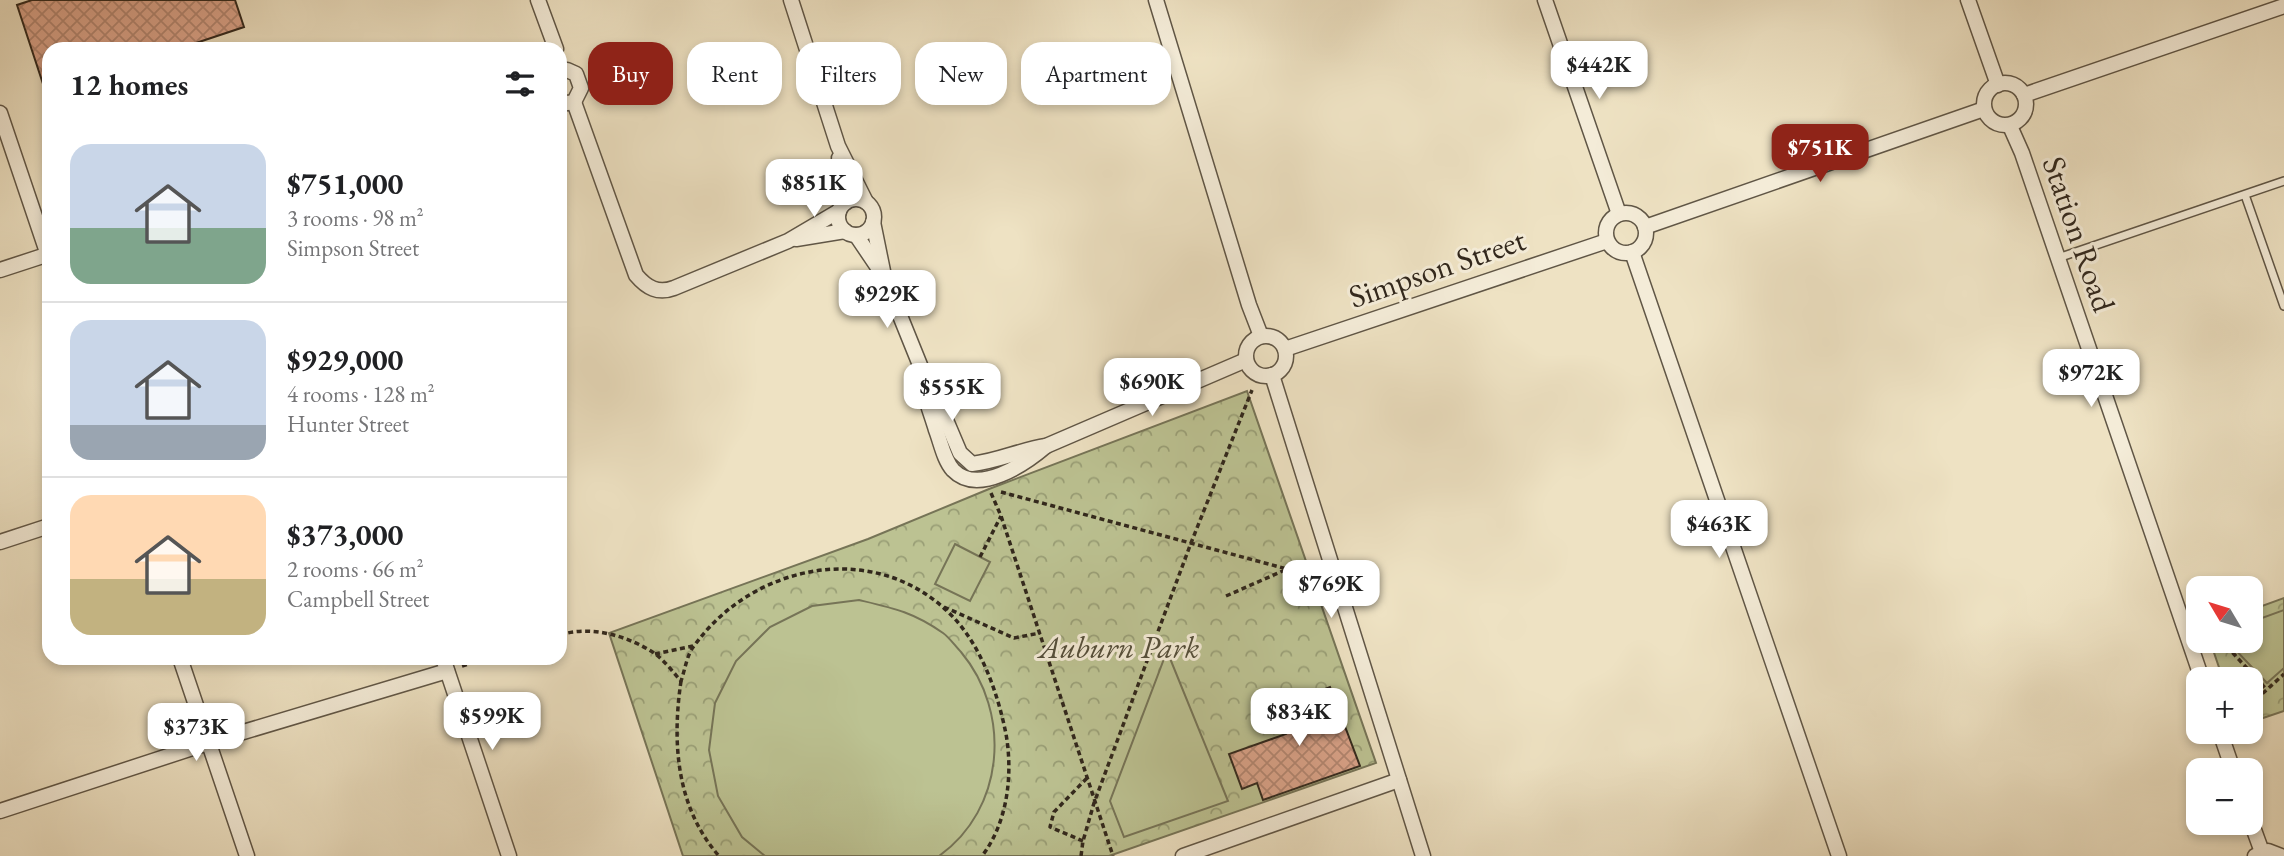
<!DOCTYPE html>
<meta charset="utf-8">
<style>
body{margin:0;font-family:"EB Garamond",serif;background:#f6f6f6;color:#202124;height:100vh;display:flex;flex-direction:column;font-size:26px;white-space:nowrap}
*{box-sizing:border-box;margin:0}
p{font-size:23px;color:#757577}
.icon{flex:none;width:38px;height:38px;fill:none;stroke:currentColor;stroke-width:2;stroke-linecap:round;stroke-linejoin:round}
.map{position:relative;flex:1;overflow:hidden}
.side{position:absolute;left:42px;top:42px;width:525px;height:623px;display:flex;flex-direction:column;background:#fff;border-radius:21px;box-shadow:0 4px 10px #0003}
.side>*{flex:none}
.hud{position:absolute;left:588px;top:42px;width:665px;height:63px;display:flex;gap:14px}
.needle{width:46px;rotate:308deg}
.fabs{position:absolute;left:2186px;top:576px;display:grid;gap:14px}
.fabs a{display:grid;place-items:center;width:77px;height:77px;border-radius:14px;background:#fff;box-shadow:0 4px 10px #0003;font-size:35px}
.price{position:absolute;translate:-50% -60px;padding:0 16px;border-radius:14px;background:#fff;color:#222;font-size:23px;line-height:46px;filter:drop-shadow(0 2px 4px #0008)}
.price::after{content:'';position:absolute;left:50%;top:42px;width:21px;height:16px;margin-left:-10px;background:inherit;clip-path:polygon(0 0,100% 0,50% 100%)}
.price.current{background:#8f2418;color:#fff}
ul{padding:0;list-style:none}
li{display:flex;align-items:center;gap:21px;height:175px;padding:0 28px}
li+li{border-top:2px solid #e0e0e0}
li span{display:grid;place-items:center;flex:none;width:196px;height:140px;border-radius:21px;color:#555}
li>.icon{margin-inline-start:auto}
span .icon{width:84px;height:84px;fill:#fffc;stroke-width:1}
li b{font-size:30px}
h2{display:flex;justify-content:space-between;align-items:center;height:84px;padding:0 28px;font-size:30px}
.pill{padding:0 24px;border-radius:21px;background:#fff;box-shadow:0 4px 10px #0003;font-size:24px;line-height:63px}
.pill.current{background:#8f2418;color:#fff}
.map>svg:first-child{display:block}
.park{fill:url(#park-crowns);stroke:#767457;stroke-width:2}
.garden{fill:#bcc292;stroke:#767457;stroke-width:2}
.building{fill:url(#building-cross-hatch);stroke:#31271c;stroke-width:2}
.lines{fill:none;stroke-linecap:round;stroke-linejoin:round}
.service-casing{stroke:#605646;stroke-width:10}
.minor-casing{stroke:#605646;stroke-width:17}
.path{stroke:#31271c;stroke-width:3.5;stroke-dasharray:5 3.5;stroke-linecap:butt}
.service{stroke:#f4ecd8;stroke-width:7}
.minor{stroke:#f4ecd8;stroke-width:14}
.labels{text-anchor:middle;stroke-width:6;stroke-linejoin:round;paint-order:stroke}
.street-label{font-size:32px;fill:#31271c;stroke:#f4ecd8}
.park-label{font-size:32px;font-style:italic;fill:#544e3a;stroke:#f4ecd8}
</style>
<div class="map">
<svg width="2284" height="856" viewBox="0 0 2284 856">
<defs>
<pattern id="park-crowns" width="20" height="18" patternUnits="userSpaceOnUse" patternTransform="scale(1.75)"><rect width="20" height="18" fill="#bcc292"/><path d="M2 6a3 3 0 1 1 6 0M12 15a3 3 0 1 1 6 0" fill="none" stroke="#999e76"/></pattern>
<pattern id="building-cross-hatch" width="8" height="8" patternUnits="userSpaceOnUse" patternTransform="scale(1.75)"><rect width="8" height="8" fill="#dca48b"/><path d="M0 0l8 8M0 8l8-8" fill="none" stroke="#b38671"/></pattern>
</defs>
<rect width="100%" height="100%" fill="#eee2c3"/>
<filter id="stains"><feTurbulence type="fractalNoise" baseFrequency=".00286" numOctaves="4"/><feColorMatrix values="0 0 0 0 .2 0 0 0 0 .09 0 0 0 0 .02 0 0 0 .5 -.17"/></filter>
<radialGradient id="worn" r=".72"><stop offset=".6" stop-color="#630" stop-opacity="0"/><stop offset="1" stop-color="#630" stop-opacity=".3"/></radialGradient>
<g class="park">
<path d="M 1247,391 L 1376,763 L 1109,856 L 683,856 L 609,633 L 868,539 L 989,489 Z"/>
<path d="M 2284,598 L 2284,711 L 2251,722 L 2250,679 L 2223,679 L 2210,641 L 2250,640 L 2251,610 Z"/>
</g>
<g class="garden">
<path d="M 955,544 L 990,562 L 970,601 L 935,584 Z"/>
<path d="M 859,600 C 893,608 913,612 943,633 C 950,638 955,646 961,652 C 1012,713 1005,809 939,856 L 765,856 L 742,837 L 718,796 L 709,750 L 715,703 L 736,661 L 770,627 L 812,606 Z"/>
<path d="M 2284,610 L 2284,668 L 2267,683 L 2227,641 L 2250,640 L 2251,622 Z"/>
<path d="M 1167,651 L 1228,801 L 1124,837 L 1110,801 Z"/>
</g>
<g class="building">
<path d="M 32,0 L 235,0 L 244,27 L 178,49 L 49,49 L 49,92 L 46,93 L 17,5 Z"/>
<path d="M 1330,687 L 1360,766 L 1263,800 L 1257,783 L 1242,789 L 1229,754 L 1286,734 L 1277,707 Z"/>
</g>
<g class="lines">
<g class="service-casing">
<g id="service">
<path d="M 2245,195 L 2284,306"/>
<path d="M 2058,258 L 2284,181"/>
</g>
</g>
<g class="minor-casing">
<g id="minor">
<path d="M 538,0 L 556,49"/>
<path d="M 791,0 L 838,146 L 866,202"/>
<path d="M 1156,0 L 1249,305 L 1261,336"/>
<path d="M 1545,0 L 1619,214"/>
<path d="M 1968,0 L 1998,85"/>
<path d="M 560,71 L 567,70 L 576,74 L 581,88 L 574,102 L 560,104"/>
<circle cx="2005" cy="104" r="21"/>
<path d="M 2024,95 L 2284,6"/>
<path d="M 574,102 L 636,275 C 647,288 658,294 674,288 L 788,241 L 839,211"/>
<path d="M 0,113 L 49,258"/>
<path d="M 2010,126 L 2022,153 L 2202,679"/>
<path d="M 839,158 L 845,203"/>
<circle cx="856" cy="217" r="18"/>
<circle cx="1626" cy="233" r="20"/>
<path d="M 873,222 L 884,276 L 922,370 L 932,387 L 960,453 L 972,464 C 998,461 1020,450 1046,446 L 1246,360"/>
<path d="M 1645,227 L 1984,109"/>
<path d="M 856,235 L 879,269"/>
<path d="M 796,239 L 845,231"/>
<path d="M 1632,252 L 1839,856"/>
<path d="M 0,270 L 49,254"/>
<circle cx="1266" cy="356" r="20"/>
<path d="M 1285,349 L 1607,241"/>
<path d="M 922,372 C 922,392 930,410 936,430 C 941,443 944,460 953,470 C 978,496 1025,464 1046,446"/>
<path d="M 1272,375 L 1423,856"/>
<path d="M 0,542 L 49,526"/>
<path d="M 180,658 L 247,856"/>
<path d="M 443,658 L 509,856"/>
<path d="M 2220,732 L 2233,770"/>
<path d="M 0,811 L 220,739 L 447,671"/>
<path d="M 2250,819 L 2262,852"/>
<path d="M 1183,856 L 1399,780"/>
<path d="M 2255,856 L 2268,851 L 2281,856"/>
</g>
</g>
<g class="path">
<path d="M 1001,492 L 1287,569 L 1305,563"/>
<path d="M 991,493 L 1001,516 L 1113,856"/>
<path d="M 980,557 L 1001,516"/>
<path d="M 1226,596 L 1285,570"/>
<path d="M 944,607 L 1014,638 L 1040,633"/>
<path d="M 560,635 C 591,625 628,636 654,653 C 664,660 673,672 681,681 C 685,670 687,654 694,646 C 754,562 879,538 954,618 C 982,648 998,694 1006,734 C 1013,774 1008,822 982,856"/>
<path d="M 2221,640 L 2267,690"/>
<path d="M 655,654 L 693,646"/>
<path d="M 462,666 L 487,658"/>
<path d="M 681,681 C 672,742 676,807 719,856"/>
<path d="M 2250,705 L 2284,674"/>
<path d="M 1083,841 L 1050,827 L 1054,812 L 1088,777"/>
<path d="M 1081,856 L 1083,841 L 1094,803 L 1191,543 L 1252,390"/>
</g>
<use href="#service" class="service"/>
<use href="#minor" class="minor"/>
</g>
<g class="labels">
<g class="street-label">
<text transform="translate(2079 234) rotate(71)" y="11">Station Road</text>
<text transform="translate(1437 268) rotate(-19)" y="11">Simpson Street</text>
</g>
<g class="park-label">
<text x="1119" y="658">Auburn Park</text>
</g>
</g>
<rect width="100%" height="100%" filter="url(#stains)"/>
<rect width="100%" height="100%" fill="url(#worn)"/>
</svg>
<div class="fabs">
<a><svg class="needle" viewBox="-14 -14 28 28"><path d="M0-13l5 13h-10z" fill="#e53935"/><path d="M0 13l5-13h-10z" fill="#757577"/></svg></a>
<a>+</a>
<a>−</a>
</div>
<b class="price" style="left:1599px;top:101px">$442K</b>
<b class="price current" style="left:1820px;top:184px">$751K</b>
<b class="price" style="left:814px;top:219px">$851K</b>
<b class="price" style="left:887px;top:330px">$929K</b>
<b class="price" style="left:2091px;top:409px">$972K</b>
<b class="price" style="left:1152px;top:418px">$690K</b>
<b class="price" style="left:952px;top:423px">$555K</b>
<b class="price" style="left:1719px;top:560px">$463K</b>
<b class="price" style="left:1331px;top:620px">$769K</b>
<b class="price" style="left:1299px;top:748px">$834K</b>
<b class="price" style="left:492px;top:752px">$599K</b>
<b class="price" style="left:196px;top:763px">$373K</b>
<div class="hud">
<a class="pill current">Buy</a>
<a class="pill">Rent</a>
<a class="pill">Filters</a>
<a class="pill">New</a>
<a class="pill">Apartment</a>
</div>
<section class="side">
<h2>12 homes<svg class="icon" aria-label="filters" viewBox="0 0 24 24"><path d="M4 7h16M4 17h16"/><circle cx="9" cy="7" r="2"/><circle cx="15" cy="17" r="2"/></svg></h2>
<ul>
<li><span style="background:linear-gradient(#c9d6e8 60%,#7fa58c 0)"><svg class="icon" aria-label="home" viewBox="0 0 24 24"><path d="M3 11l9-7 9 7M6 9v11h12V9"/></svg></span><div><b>$751,000</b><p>3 rooms · 98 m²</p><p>Simpson Street</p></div></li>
<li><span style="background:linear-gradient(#c9d6e8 75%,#9aa5b1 0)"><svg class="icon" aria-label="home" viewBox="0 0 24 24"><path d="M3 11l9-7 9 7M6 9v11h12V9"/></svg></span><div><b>$929,000</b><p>4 rooms · 128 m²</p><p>Hunter Street</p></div></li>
<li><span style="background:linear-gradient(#ffd9b3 60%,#c2b280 0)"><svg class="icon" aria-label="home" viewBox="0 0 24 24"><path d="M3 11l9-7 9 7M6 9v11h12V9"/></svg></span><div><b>$373,000</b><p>2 rooms · 66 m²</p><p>Campbell Street</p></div></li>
</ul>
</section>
</div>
